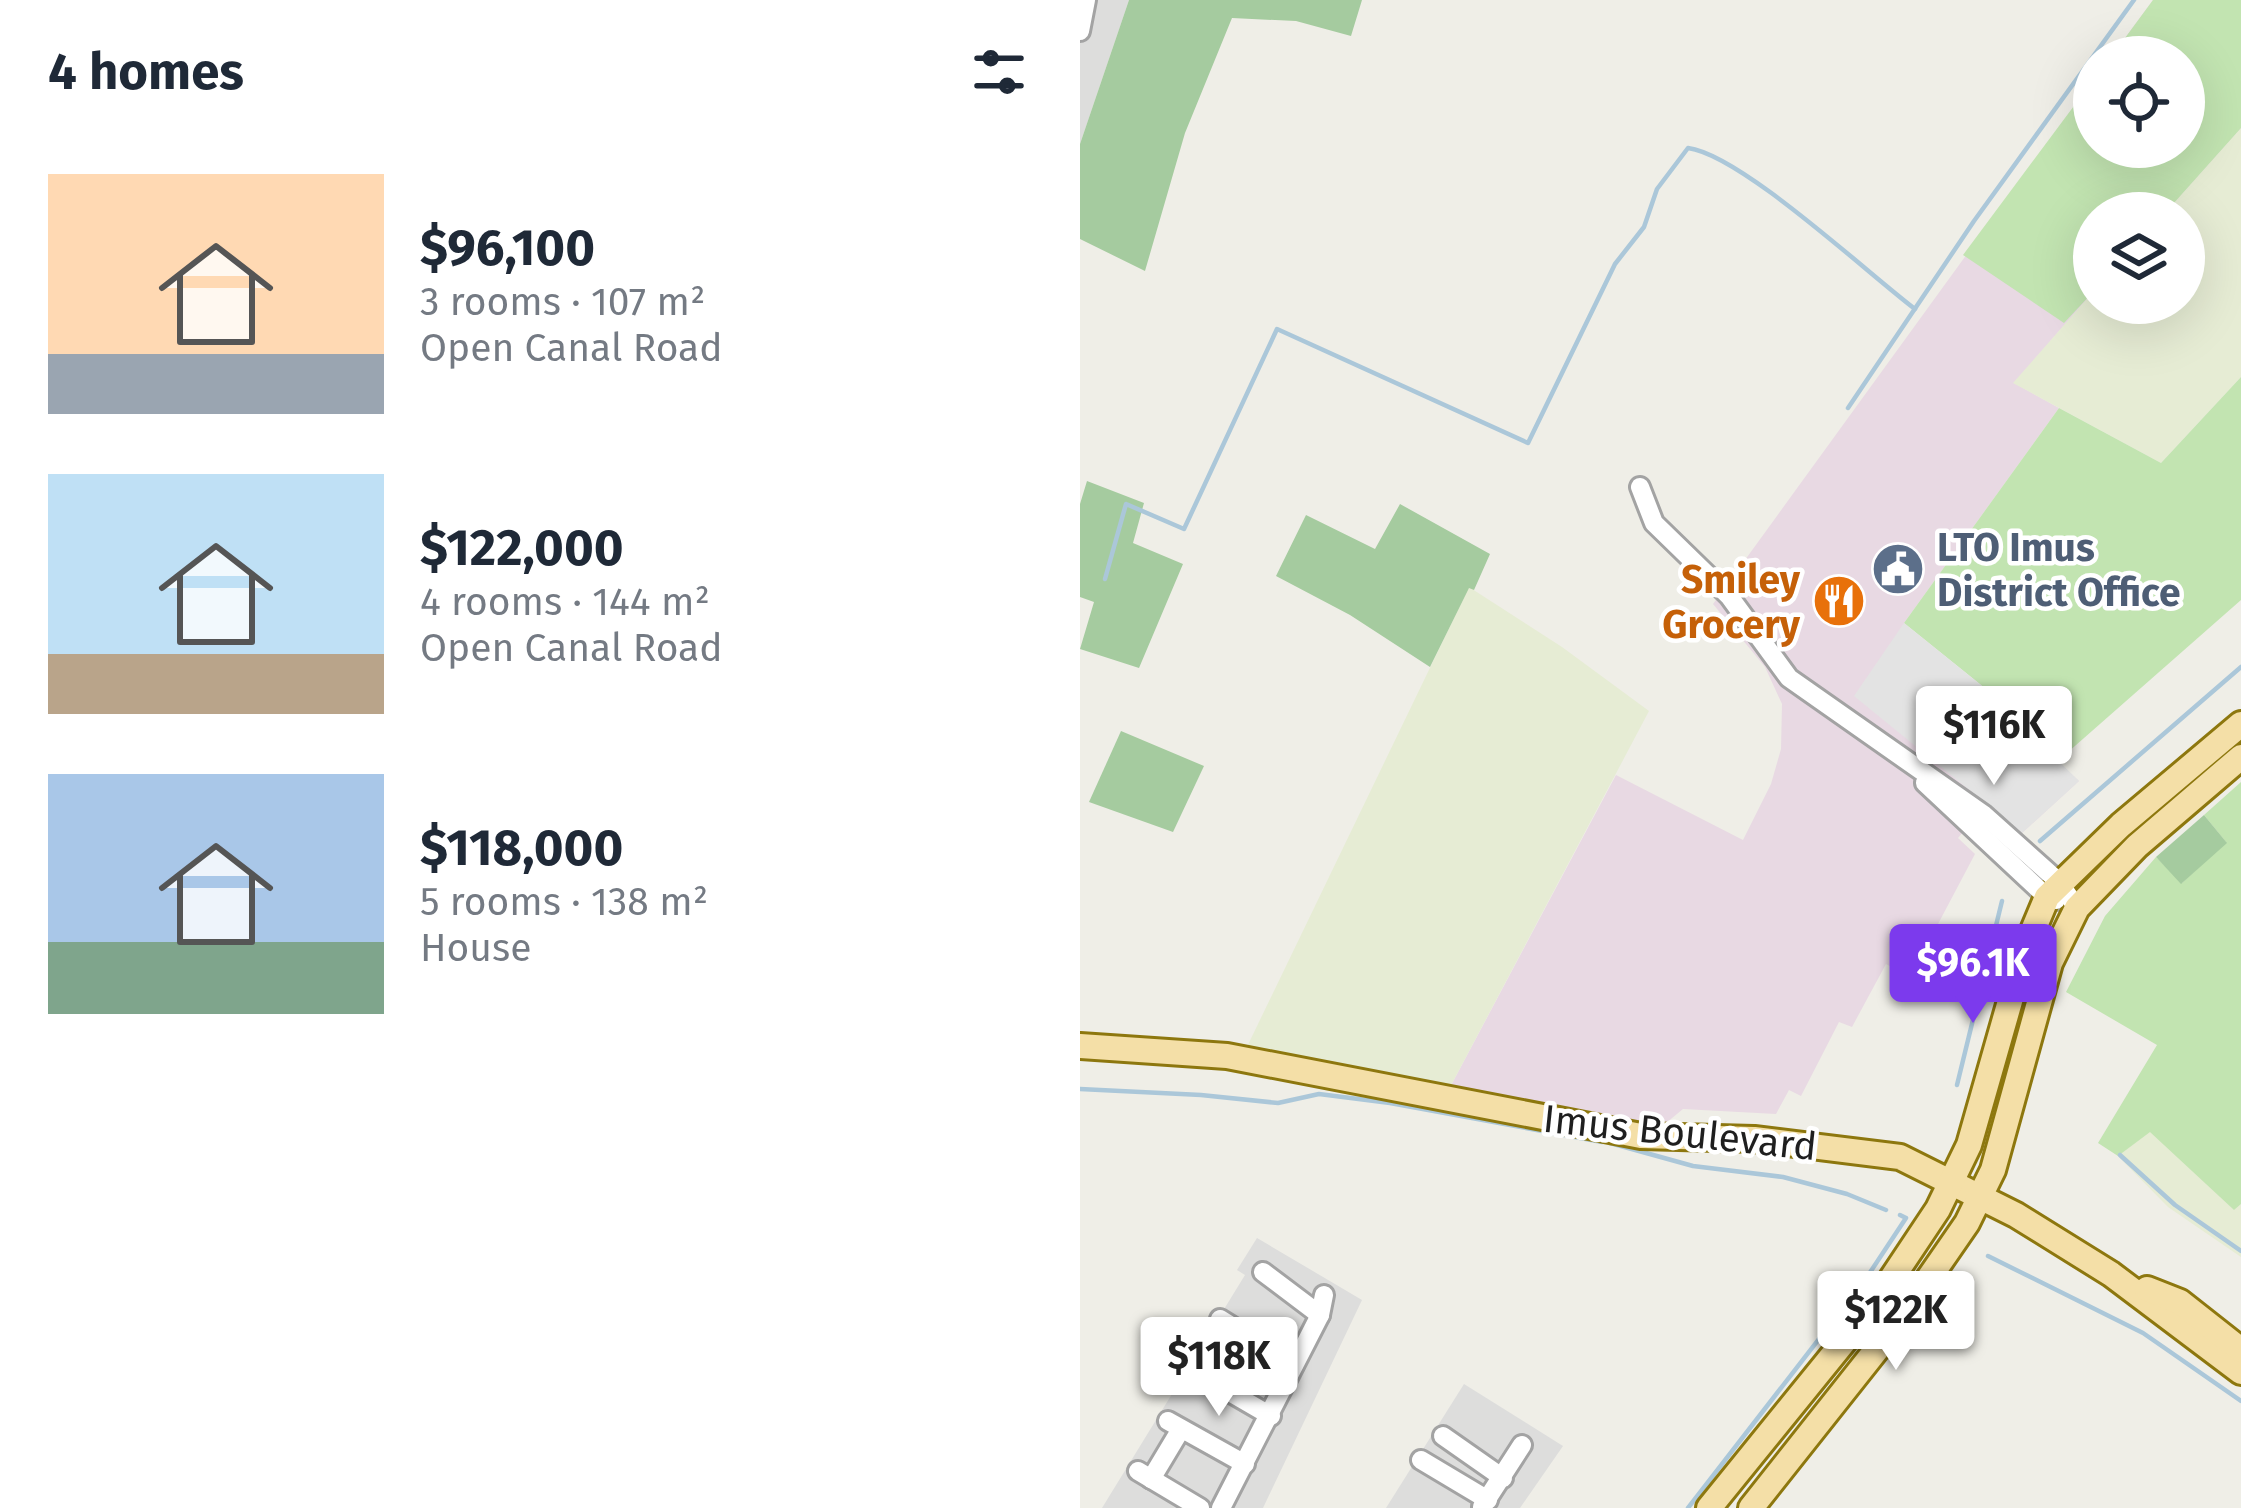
<!DOCTYPE html>
<meta charset="utf-8">
<style>
body{margin:0;font-family:"Fira Sans",sans-serif;background:#f6f6f7;color:#1f2937;height:100vh;display:flex;flex-direction:column;font-size:45px;white-space:nowrap}
*{box-sizing:border-box;margin:0}
p{font-size:39px;color:#747a83}
.icon{flex:none;width:66px;height:66px;fill:none;stroke:currentColor;stroke-width:2;stroke-linecap:round;stroke-linejoin:round}
.map{position:relative;flex:1;overflow:hidden}
.panel{display:flex;flex-direction:column;background:#fff;width:1080px}
.panel>*{flex:none}
.buttons{position:absolute;left:993px;top:36px;display:grid;gap:24px}
.buttons a{display:grid;place-items:center;width:132px;height:132px;border-radius:50%;background:#fff;box-shadow:0 12px 48px #0002;font-size:60px}
.price{position:absolute;translate:-50% -102px;padding:0 27px;border-radius:12px;background:#fff;color:#222;font-size:39px;line-height:78px;filter:drop-shadow(0 3px 6px #0008)}
.price::after{content:'';position:absolute;left:50%;top:72px;width:36px;height:27px;margin-left:-18px;background:inherit;clip-path:polygon(0 0,100% 0,50% 100%)}
.price.active{background:#7c3aed;color:#fff}
ul{padding:0;list-style:none}
li{display:flex;align-items:center;gap:36px;height:300px;padding:0 48px}
li span{display:grid;place-items:center;flex:none;width:336px;height:240px;border-radius:0px;color:#555}
li>.icon{margin-inline-start:auto}
span .icon{width:144px;height:144px;fill:#fffc;stroke-width:1}
li b{font-size:51px}
h2{display:flex;justify-content:space-between;align-items:center;height:144px;padding:0 48px;font-size:51px}
main{display:flex;flex:1;min-height:0}
.map>svg:first-child{display:block}
.residential{fill:#dddddc}
.industrial{fill:#e8d9e3}
.farmland{fill:#e6ecd4}
.grass{fill:#c2e4b1}
.forest{fill:#a5cb9f}
.parking{fill:#e3e3e3}
.lines{fill:none;stroke-linecap:round;stroke-linejoin:round}
.stream{stroke:#abc7d9;stroke-width:4.5}
.minor-casing{stroke:#a3a3a3;stroke-width:24}
.major-casing{stroke:#8d770e;stroke-width:30}
.minor{stroke:#fff;stroke-width:18}
.major{stroke:#f4dfa7;stroke-width:24}
.labels{text-anchor:middle;stroke-width:9;stroke-linejoin:round;paint-order:stroke}
.service-label{font-size:39px;font-weight:bold;fill:#4e5e75;stroke:#fff;text-anchor:start}
.food-label{font-size:39px;font-weight:bold;fill:#c56008;stroke:#fff;text-anchor:end}
.street-label{font-size:39px;fill:#1f1f1f;stroke:#fff}
</style>
<main>
<section class="panel">
<h2>4 homes<svg class="icon" aria-label="filters" viewBox="0 0 24 24"><path d="M4 7h16M4 17h16"/><circle cx="9" cy="7" r="2"/><circle cx="15" cy="17" r="2"/></svg></h2>
<ul>
<li><span style="background:linear-gradient(#ffd9b3 75%,#9aa5b1 0)"><svg class="icon" aria-label="home" viewBox="0 0 24 24"><path d="M3 11l9-7 9 7M6 9v11h12V9"/></svg></span><div><b>$96,100</b><p>3 rooms · 107 m²</p><p>Open Canal Road</p></div></li>
<li><span style="background:linear-gradient(#bfe0f5 75%,#b9a48a 0)"><svg class="icon" aria-label="home" viewBox="0 0 24 24"><path d="M3 11l9-7 9 7M6 9v11h12V9"/></svg></span><div><b>$122,000</b><p>4 rooms · 144 m²</p><p>Open Canal Road</p></div></li>
<li><span style="background:linear-gradient(#a9c7e8 70%,#7fa58c 0)"><svg class="icon" aria-label="home" viewBox="0 0 24 24"><path d="M3 11l9-7 9 7M6 9v11h12V9"/></svg></span><div><b>$118,000</b><p>5 rooms · 138 m²</p><p>House</p></div></li>
</ul>
</section>
<div class="map">
<svg width="1161" height="1508" viewBox="0 0 1161 1508">
<rect width="100%" height="100%" fill="#efeee7"/>
<g class="residential">
<path d="M 0,0 L 49,0 L 0,144 Z"/>
<path d="M 177,1238 L 282,1300 L 183,1508 L 22,1508 L 165,1275 L 157,1270 Z"/>
<path d="M 384,1384 L 483,1446 L 440,1508 L 306,1508 Z"/>
</g>
<path class="industrial" d="M 1073,0 L 1161,0 L 1161,128 L 1085,213 L 1014,213 L 1014,291 L 934,383 L 979,408 L 824,623 L 999,781 L 942,833 L 907,804 L 878,838 L 895,854 L 830,977 L 806,964 L 772,1027 L 759,1022 L 721,1096 L 709,1090 L 696,1114 L 603,1109 L 580,1128 L 368,1091 L 536,775 L 663,840 L 691,784 L 701,749 L 702,704 L 685,667 L 633,604 L 1014,79 L 1014,147 L 1104,147 L 1104,57 L 1031,57 Z"/>
<g class="farmland">
<path d="M 1161,128 L 1161,377 L 1081,463 L 933,383 L 1014,291 L 1014,303 L 1104,303 L 1104,213 L 1085,213 Z"/>
<path d="M 389,587 L 482,647 L 569,711 L 368,1091 L 227,1059 L 164,1053 Z"/>
<path d="M 1070,1131 L 1154,1210 L 1161,1204 L 1161,1257 L 1088,1207 L 1038,1156 Z"/>
</g>
<g class="grass">
<path d="M 1073,0 L 1161,0 L 1161,128 L 1085,213 L 1014,213 L 1014,291 L 984,323 L 883,255 L 1014,79 L 1014,147 L 1104,147 L 1104,57 L 1031,57 Z"/>
<path d="M 1161,377 L 1161,600 L 979,760 L 901,685 L 824,623 L 979,408 L 1081,463 Z"/>
<path d="M 1161,782 L 1161,1204 L 1154,1210 L 1070,1132 L 1038,1156 L 1018,1143 L 1077,1045 L 986,992 L 1025,916 L 1076,857 L 1102,883 L 1146,842 L 1124,815 Z"/>
</g>
<g class="forest">
<path d="M 49,0 L 282,0 L 271,36 L 216,21 L 152,18 L 105,133 L 65,271 L 0,239 L 0,144 Z"/>
<path d="M 7,481 L 64,503 L 53,543 L 103,564 L 59,668 L 0,649 L 14,602 L 0,597 L 0,504 Z"/>
<path d="M 320,504 L 410,554 L 394,590 L 389,588 L 350,667 L 270,615 L 196,576 L 226,515 L 295,549 Z"/>
<path d="M 41,731 L 124,766 L 93,832 L 9,802 Z"/>
<path d="M 1124,815 L 1147,843 L 1101,884 L 1076,857 Z"/>
</g>
<path class="parking" d="M 824,623 L 901,685 L 999,781 L 942,833 L 774,696 Z"/>
<g class="lines">
<g class="stream">
<path d="M 768,408 L 894,221 L 1054,0"/>
<path d="M 25,579 L 46,504 L 104,529 L 197,329 L 448,443 L 535,264 L 564,227 L 577,189 L 608,148 C 661,155 785,271 835,309"/>
<path d="M 960,841 L 1161,667"/>
<path d="M 877,1085 L 922,901"/>
<path d="M 0,1089 L 121,1095 L 198,1103 L 239,1094 L 310,1103 L 522,1142"/>
<path d="M 530,1143 L 613,1166 L 703,1177 L 767,1194 L 806,1210"/>
<path d="M 1040,1155 L 1095,1205 L 1161,1251"/>
<path d="M 908,1256 L 1063,1333 L 1161,1401"/>
<path d="M 608,1508 L 787,1277 L 826,1218 L 820,1215"/>
</g>
<g class="minor-casing">
<g id="minor">
<path d="M 0,31 L 6,0"/>
<path d="M 560,487 L 574,523 L 649,596 L 709,678 L 903,814 L 979,882 L 997,908"/>
<path d="M 845,783 L 967,897 L 976,900"/>
<path d="M 183,1272 L 240,1315"/>
<path d="M 140,1319 L 214,1365"/>
<path d="M 110,1369 L 191,1416"/>
<path d="M 88,1421 L 165,1464"/>
<path d="M 363,1436 L 423,1478"/>
<path d="M 341,1460 L 408,1500"/>
<path d="M 58,1471 L 120,1508"/>
<path d="M 71,1479 L 101,1429"/>
<path d="M 402,1507 L 442,1445"/>
<path d="M 141,1508 L 240,1315 L 244,1295"/>
</g>
</g>
<g class="major-casing">
<g id="major">
<path d="M 0,1046 L 147,1056 L 561,1136 L 674,1139 L 820,1157 L 936,1215 L 1031,1274 L 1161,1372"/>
<path d="M 1067,1289 L 1100,1302 L 1161,1350"/>
<path d="M 629,1508 L 796,1302 L 858,1209 L 889,1145 L 944,952 L 967,897 L 1041,825 L 1161,724"/>
<path d="M 671,1508 L 820,1320 L 887,1223 L 913,1170 L 970,963 L 997,908 L 1057,846 L 1161,757"/>
</g>
</g>
<use href="#minor" class="minor"/>
<use href="#major" class="major"/>
</g>
<defs>
<g id="civic-disc" transform="scale(2.7)"><circle r="9.5" fill="#5c6f8a" stroke="#fff"/><path d="M-.6-6.5H3V-4.5H.6V-3L4-1V1h2V6H-6V1h2V-1L-.6-3ZM-1.2 2.5V6h2.4V2.5Z" fill="#fff"/></g>
<g id="restaurant-disc" transform="scale(2.7)"><circle r="9.5" fill="#e8710a" stroke="#fff"/><path d="M-5-6h1v4h1v-4h1v4h1v-4h1v5L-1.5 .5V6h-2V.5L-5-1ZM5-6V6H3V1.5H1.5Q1.5-4 5-6Z" fill="#fff"/></g>
</defs>
<g fill-rule="evenodd">
<use href="#civic-disc" x="818" y="569"/>
<use href="#restaurant-disc" x="759" y="601"/>
</g>
<g class="labels">
<g class="service-label">
<text x="857" y="561">LTO Imus<tspan x="857" dy="45">District Office</tspan></text>
</g>
<g class="food-label">
<text x="720" y="593">Smiley<tspan x="720" dy="45">Grocery</tspan></text>
</g>
<g class="street-label">
<text transform="translate(600 1132) rotate(6)" y="14">Imus Boulevard</text>
</g>
</g>
</svg>
<div class="buttons">
<a><svg class="icon" aria-label="locate" viewBox="0 0 24 24"><circle cx="12" cy="12" r="6"/><path d="M12 2v4M12 18v4M2 12h4M18 12h4"/></svg></a>
<a><svg class="icon" aria-label="layers" viewBox="0 0 24 24"><path d="M12 4l9 5-9 5-9-5zM3 14l9 5 9-5"/></svg></a>
</div>
<b class="price" style="left:914px;top:788px">$116K</b>
<b class="price active" style="left:893px;top:1026px">$96.1K</b>
<b class="price" style="left:816px;top:1373px">$122K</b>
<b class="price" style="left:139px;top:1419px">$118K</b>
</div>
</main>
